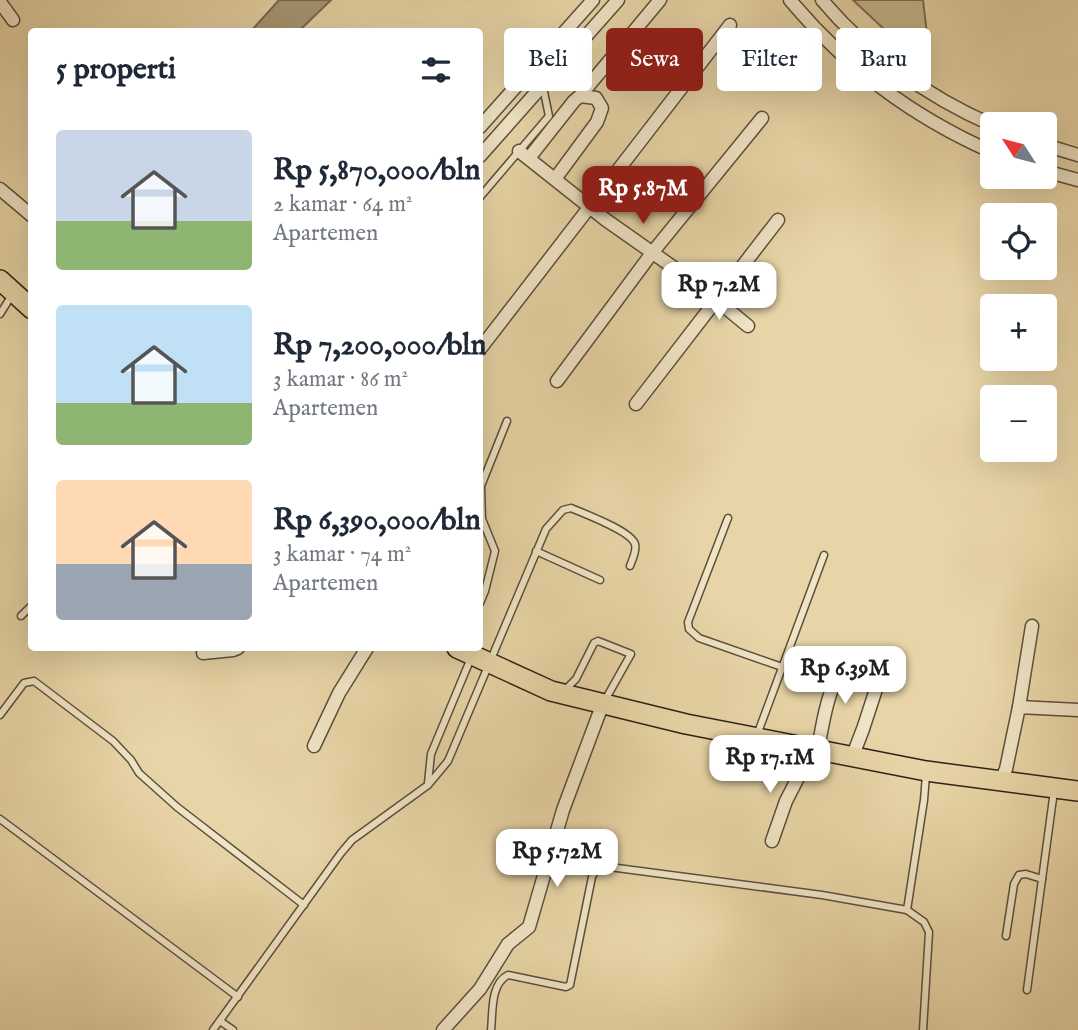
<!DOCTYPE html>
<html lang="id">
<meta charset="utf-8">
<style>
body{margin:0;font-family:"IM FELL English",serif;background:#f6f6f7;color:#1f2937;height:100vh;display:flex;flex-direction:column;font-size:26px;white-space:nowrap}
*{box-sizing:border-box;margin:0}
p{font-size:23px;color:#747a83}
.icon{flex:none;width:38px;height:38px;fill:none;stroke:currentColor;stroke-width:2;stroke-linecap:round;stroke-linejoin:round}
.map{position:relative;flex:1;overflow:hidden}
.details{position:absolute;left:28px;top:28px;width:455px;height:623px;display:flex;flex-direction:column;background:#fff;border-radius:7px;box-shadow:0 7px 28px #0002}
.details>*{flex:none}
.guide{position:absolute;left:504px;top:28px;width:469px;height:63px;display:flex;gap:14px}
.needle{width:46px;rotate:306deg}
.tools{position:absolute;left:980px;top:112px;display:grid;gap:14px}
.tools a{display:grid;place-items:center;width:77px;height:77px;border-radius:7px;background:#fff;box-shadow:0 7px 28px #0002;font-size:35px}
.price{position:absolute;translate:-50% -60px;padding:0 16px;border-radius:14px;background:#fff;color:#222;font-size:23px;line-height:46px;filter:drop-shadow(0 2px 4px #0008)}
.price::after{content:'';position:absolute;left:50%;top:42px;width:21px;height:16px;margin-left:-10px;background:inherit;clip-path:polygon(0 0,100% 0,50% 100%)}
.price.on{background:#8f2418;color:#fff}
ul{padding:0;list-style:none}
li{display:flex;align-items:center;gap:21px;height:175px;padding:0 28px}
li span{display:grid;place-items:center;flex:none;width:196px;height:140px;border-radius:7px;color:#555}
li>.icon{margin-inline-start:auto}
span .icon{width:84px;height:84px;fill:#fffc;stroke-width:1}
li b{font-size:30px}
h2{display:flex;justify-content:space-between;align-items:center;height:84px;padding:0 28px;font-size:30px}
.chip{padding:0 24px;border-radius:7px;background:#fff;box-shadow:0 7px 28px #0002;font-size:24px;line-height:63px}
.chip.on{background:#8f2418;color:#fff}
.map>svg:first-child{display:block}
.green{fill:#c8b78f;stroke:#7a6d53;stroke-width:2}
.water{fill:#a89876;stroke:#766950;stroke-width:2}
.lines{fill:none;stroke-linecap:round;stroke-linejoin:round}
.lane-casing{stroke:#5b503b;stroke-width:9}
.street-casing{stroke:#5b503b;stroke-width:15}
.primary-casing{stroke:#2c2317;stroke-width:22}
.lane{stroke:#f0e4c6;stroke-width:6}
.street{stroke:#f0e4c6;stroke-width:12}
.primary{stroke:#e8d5a7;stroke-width:19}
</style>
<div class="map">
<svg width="1078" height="1030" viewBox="0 0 1078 1030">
<rect width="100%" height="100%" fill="#e8d5a7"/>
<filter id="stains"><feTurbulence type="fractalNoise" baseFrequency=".00286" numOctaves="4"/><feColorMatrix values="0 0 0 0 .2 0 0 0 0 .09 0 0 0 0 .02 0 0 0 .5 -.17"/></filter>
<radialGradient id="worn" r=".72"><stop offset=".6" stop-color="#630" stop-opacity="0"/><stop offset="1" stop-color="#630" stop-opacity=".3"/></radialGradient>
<path class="green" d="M 853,0 L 923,0 L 930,59 L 887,32 Z"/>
<path class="water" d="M 279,0 L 331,0 L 299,31 L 251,31 Z"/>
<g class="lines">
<g class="lane-casing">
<g id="lane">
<path d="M 480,197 L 549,116 L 543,87"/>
<path d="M 0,314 L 12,295"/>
<path d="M 728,518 L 688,622 L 689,629 L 699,638 L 782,667"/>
<path d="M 536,551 L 600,580"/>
<path d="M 480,603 L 485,591 L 495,551 L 482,519 L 481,486 L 507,421"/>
<path d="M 21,616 L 32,605"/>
<path d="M 566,689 L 576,679 L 594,643 L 598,641 L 631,654 L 604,702"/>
<path d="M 0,715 L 24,683 L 34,681 L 113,741 L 131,760 L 139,773 L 177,807 L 304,905"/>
<path d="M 757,735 L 824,555"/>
<path d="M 428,783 L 431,754 L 471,658"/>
<path d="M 0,819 L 238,997"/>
<path d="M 1006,936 L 1014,884 L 1019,875 L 1026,874 L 1042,879"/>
<path d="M 1027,990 L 1054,791"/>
<path d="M 220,1021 L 233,1030"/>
<path d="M 213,1030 L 341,853 L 352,840 L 428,785 L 448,761 L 546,529 L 563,510 L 571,508 C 585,514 631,531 635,544 C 637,551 632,560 630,566"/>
<path d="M 491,1030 C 493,1013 490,984 508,975 L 566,987 L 570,985 L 592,877 L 595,871 L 602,866 L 822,895 L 907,910"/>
<path d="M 923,1030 L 929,932 L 924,922 L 907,910 L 924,800 L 926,775"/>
</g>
</g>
<g class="street-casing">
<g id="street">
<path d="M 790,0 C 847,68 911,116 992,152"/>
<path d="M 822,0 C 867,54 928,97 992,125"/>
<path d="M 0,2 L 13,20"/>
<path d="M 580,96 L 660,0"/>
<path d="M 480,127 L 593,0"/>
<path d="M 1045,145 L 1078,155"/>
<path d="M 519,151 L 606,220 L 697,284 L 748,326"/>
<path d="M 480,156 L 618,0"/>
<path d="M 529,158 L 574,101 L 580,96 L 596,98 L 602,108 L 597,122 L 555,179"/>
<path d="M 1045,171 L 1078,180"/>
<path d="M 0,189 L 32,216"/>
<path d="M 480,349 L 730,25"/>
<path d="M 557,381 L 652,253 L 762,118"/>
<path d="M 636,404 L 778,220"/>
<path d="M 203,653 L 233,650 L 238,648"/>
<path d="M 1019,707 L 1032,626"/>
<path d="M 314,746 L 339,693 L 367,648"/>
<path d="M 818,748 C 823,725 828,675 851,666 L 881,674 L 863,729 L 853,755"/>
<path d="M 1001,780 L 1006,769 L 1019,707 L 1078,710"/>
<path d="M 772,841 L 786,801 L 805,764 L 808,747"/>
<path d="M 443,1030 L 480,989 L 508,944 L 529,927 L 563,810 L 603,703"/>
</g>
</g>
<g class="primary-casing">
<g id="primary">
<path d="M 0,280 L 32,309"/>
<path d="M 457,648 L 551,691 L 686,724 L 926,771 L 1078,791"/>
</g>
</g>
<use href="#lane" class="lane"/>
<use href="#street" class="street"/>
<use href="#primary" class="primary"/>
</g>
<rect width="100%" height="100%" filter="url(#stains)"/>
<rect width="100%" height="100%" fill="url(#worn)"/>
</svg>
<div class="tools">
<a><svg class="needle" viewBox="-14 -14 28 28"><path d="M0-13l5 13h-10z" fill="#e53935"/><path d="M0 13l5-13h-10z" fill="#747a83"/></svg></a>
<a><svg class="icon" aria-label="locate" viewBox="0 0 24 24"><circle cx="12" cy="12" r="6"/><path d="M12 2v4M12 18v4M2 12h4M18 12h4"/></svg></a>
<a>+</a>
<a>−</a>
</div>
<b class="price on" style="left:643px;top:226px">Rp 5.87M</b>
<b class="price" style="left:719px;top:322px">Rp 7.2M</b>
<b class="price" style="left:845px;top:706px">Rp 6.39M</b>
<b class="price" style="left:770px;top:795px">Rp 17.1M</b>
<b class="price" style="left:557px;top:889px">Rp 5.72M</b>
<div class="guide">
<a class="chip">Beli</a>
<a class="chip on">Sewa</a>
<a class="chip">Filter</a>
<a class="chip">Baru</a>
</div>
<section class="details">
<h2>5 properti<svg class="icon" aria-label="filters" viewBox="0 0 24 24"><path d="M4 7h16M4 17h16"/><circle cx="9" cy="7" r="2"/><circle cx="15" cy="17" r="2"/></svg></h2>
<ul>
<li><span style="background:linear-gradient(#c9d6e8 65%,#8fb573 0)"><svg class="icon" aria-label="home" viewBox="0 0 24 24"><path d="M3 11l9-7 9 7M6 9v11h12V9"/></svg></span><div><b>Rp 5,870,000/bln</b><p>2 kamar · 64 m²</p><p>Apartemen</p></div></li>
<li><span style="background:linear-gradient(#bfe0f5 70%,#8fb573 0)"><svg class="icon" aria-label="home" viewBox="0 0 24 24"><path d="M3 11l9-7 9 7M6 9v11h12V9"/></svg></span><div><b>Rp 7,200,000/bln</b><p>3 kamar · 86 m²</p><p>Apartemen</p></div></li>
<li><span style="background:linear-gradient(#ffd9b3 60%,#9aa5b1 0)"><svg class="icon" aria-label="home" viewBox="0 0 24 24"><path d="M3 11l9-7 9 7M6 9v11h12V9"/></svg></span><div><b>Rp 6,390,000/bln</b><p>3 kamar · 74 m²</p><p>Apartemen</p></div></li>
</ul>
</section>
</div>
